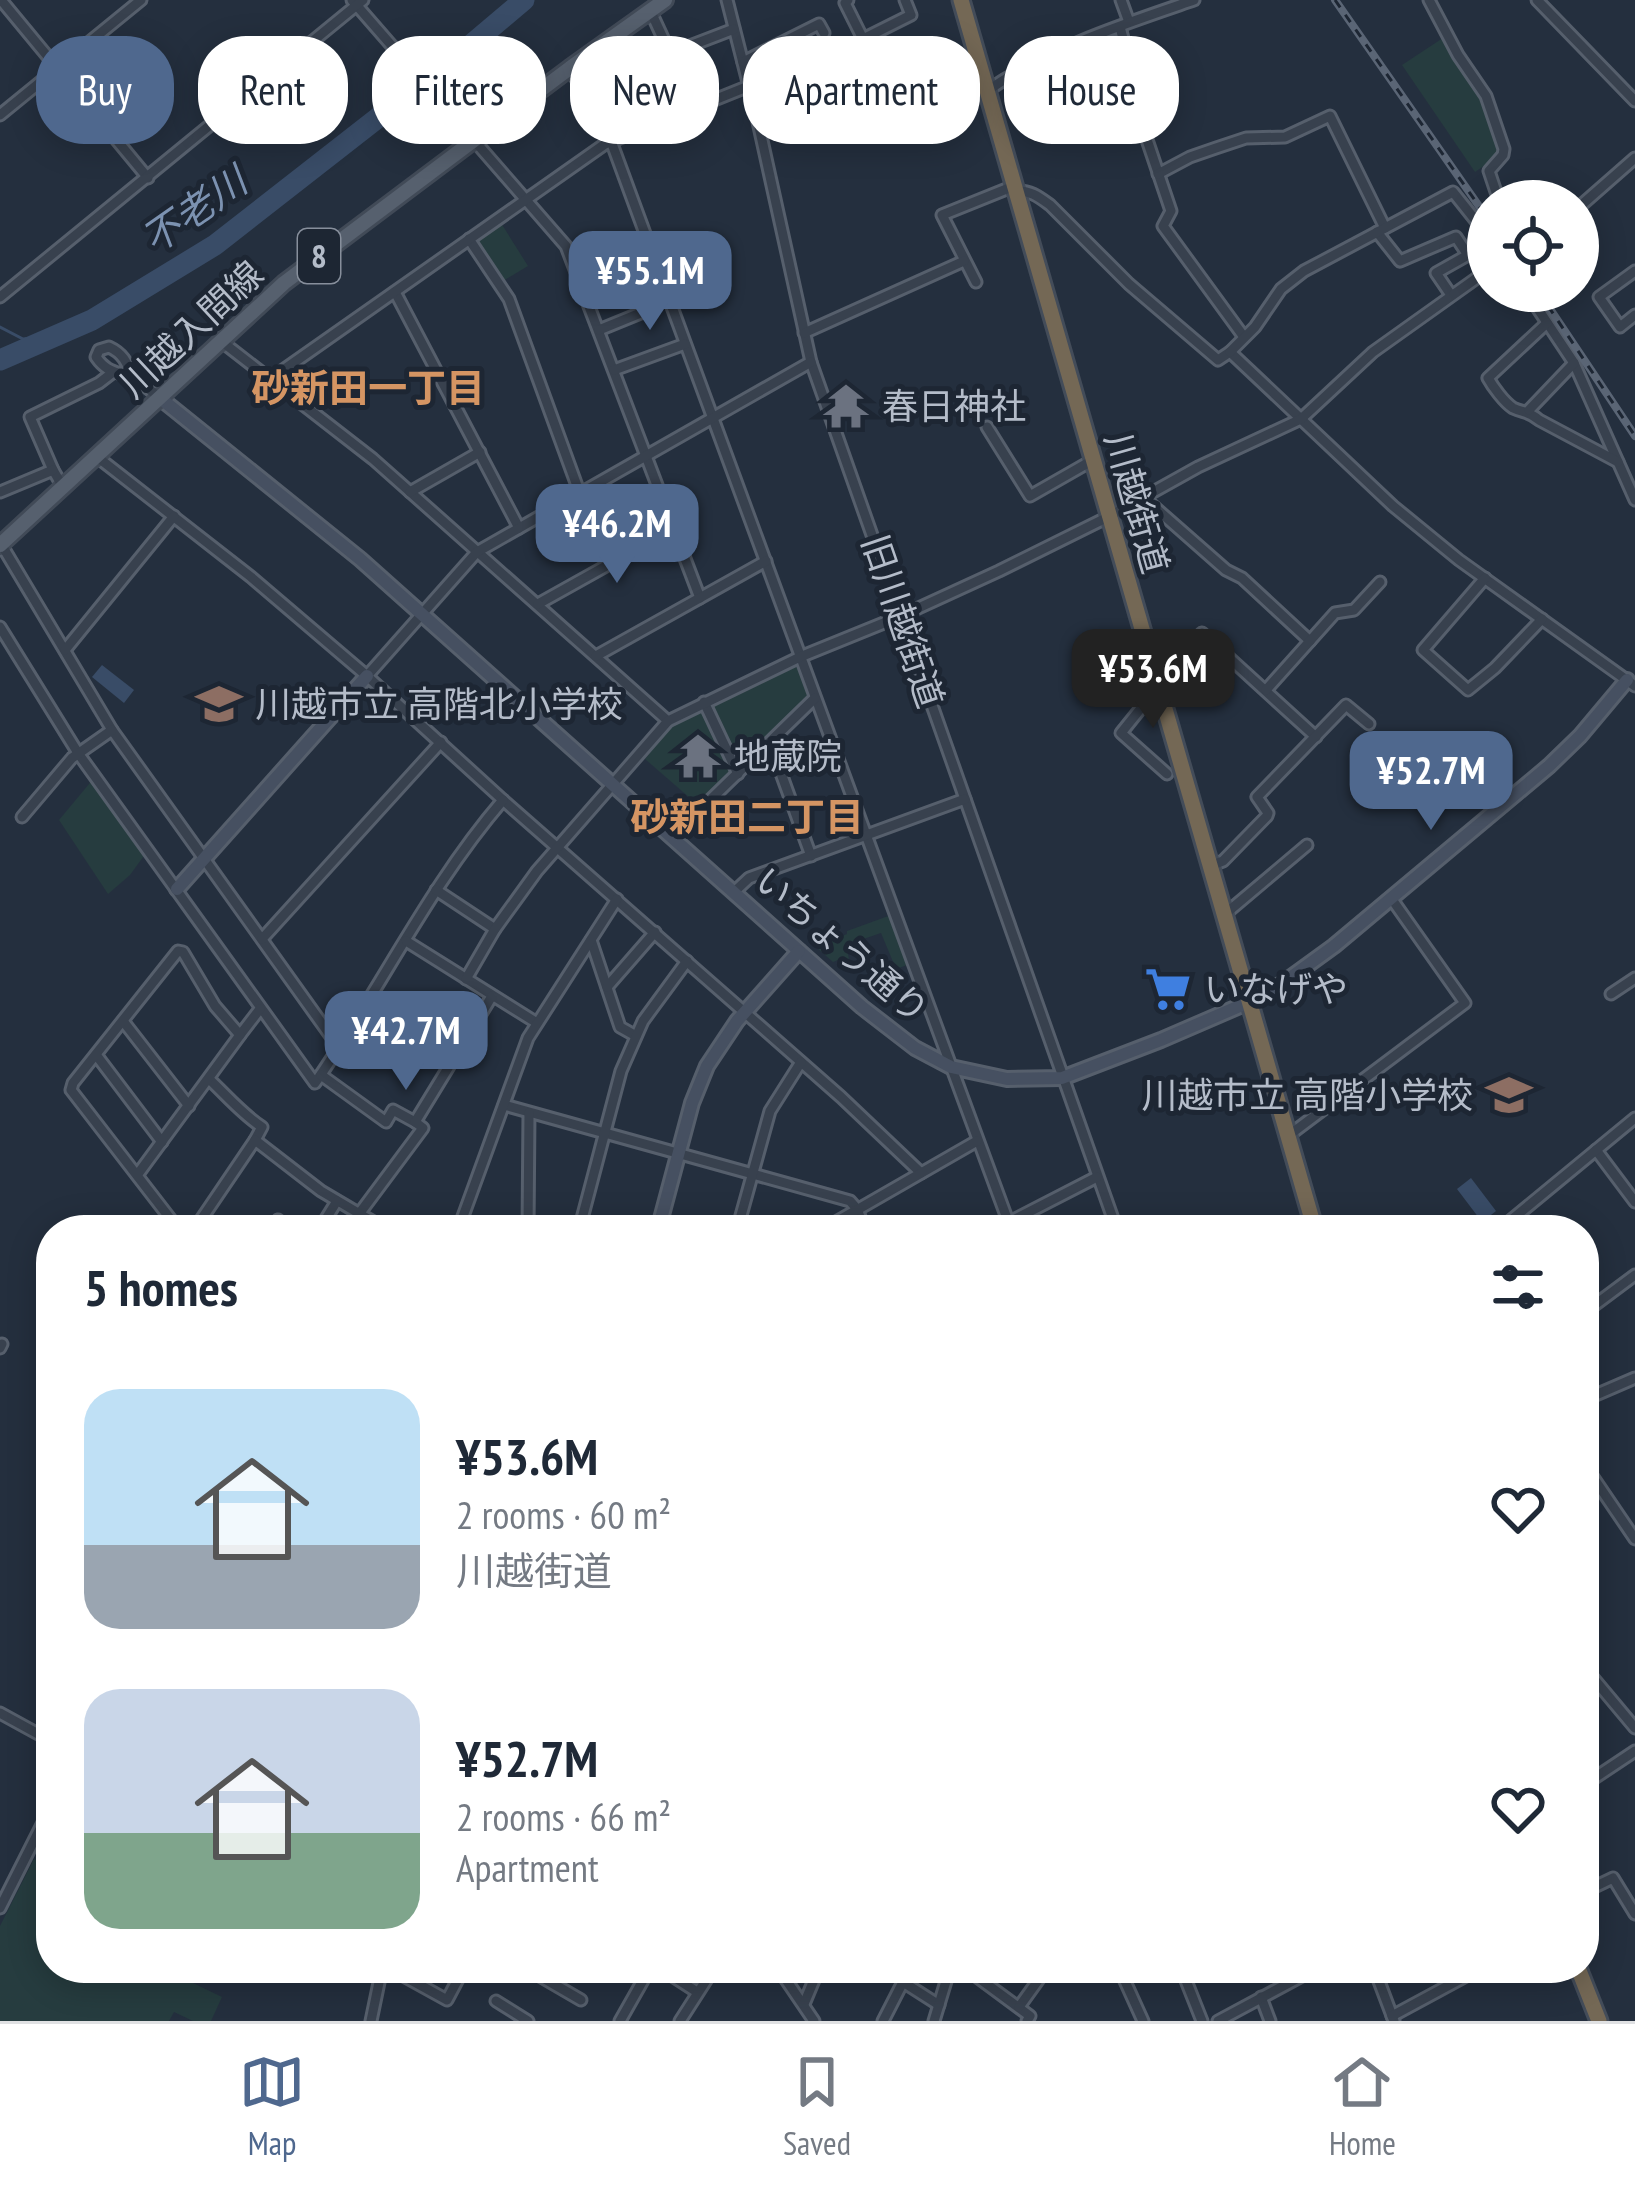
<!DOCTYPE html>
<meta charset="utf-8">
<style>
body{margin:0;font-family:"PT Sans Narrow","Noto Sans JP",sans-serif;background:#f2f2f3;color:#1f2937;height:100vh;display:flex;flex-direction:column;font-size:45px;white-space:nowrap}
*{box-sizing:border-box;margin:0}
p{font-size:39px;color:#747a83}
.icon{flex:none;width:66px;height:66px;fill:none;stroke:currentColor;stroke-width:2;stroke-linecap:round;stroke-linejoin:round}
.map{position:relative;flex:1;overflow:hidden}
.side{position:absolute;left:36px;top:1215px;width:1563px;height:768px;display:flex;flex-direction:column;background:#fff;border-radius:48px;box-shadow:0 6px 30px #0003}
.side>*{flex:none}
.banner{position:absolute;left:36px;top:36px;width:1563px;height:108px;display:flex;gap:24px}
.tools{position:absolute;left:1467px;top:180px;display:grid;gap:24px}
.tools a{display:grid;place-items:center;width:132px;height:132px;border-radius:50%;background:#fff;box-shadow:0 6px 30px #0003;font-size:60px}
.price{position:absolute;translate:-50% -102px;padding:0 27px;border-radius:24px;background:#4f688e;color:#fff;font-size:39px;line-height:78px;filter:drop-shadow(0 3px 6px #0008)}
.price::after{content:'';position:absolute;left:50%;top:72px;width:36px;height:27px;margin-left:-18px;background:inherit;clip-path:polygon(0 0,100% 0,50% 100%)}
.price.active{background:#222;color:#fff}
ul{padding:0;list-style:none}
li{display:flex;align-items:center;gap:36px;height:300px;padding:0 48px}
li span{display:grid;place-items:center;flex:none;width:336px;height:240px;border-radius:36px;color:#555}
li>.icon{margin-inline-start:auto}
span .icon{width:144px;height:144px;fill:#fffc;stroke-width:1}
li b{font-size:51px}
h2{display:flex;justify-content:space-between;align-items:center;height:144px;padding:0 48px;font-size:51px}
.pill{padding:0 42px;border-radius:48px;background:#fff;box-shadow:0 6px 30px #0003;font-size:42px;line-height:108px}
.pill.active{background:#4f688e;color:#fff}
.menu{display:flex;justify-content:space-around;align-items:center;height:168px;border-top:3px solid #e0e1e3;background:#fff;font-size:33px;color:#747a83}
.menu a{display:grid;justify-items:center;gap:6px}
.menu .active{color:#4f688e}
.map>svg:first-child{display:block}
.green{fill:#263c3f}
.water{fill:#394c67}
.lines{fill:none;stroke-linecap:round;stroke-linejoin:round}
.stream{stroke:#394c67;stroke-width:3}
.river{stroke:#394c67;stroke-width:21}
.street-casing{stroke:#565f6c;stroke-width:15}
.secondary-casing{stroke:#565f6c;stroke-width:18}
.primary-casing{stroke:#414a57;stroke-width:20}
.highway-casing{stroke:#434c59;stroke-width:21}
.street{stroke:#38414e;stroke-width:9}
.secondary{stroke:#465061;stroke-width:12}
.primary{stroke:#56606e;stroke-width:14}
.highway{stroke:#746855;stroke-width:15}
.rail-casing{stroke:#5a6575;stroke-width:8}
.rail{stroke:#1d2633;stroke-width:3;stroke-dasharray:9;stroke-linecap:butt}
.labels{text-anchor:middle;stroke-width:10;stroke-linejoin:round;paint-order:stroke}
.shield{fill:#1d2633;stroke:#878f9c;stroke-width:3}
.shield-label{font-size:33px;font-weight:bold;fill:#b4bcc9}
.street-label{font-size:36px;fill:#b4bcc9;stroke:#1d2633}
.poi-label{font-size:36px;fill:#b4bcc9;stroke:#1d2633;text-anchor:start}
.water-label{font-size:39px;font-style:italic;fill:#7c92b1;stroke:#1d2633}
.neighbourhood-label{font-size:39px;font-weight:bold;fill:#d59563;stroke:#1d2633}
</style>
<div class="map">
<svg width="1635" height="2021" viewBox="0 0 1635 2021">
<rect width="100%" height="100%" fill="#242f3e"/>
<g class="green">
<path d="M 1443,38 L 1483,99 L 1501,150 L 1500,155 L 1475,172 L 1402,65 Z"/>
<path d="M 501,223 L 528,266 L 503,281 L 477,244 L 477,240 Z"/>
<path d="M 795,667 L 800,669 L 810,698 L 741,765 L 739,764 L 712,707 Z"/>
<path d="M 702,711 L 705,712 L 734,771 L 698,805 L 645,759 L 672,725 Z"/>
<path d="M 94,778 L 146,853 L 130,875 L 108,894 L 59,820 Z"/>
<path d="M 891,915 L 910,964 L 896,969 L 881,933 L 846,945 L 849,959 L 844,964 L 838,960 L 833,962 L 816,947 L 847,934 L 847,931 Z"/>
<path d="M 34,1859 L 51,1866 L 51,1968 L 162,1968 L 222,1997 L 211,2021 L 193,2021 L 174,2012 L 169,2021 L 0,2021 L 0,1926 Z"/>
</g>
<g class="water">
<path d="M 102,665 L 134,690 L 124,703 L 92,677 Z"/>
<path d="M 1471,1178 L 1496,1211 L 1482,1222 L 1457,1189 Z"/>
</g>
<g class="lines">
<path class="stream" d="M 0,327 L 23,339 L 53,336"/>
<path class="river" d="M 0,360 L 92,320 L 215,245 L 466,49 L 524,0"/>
<g class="street-casing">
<g id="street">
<path d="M 1,0 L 148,178"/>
<path d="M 352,0 L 566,246 L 700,598"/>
<path d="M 727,0 L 758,122 L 811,362 L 1117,1230"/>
<path d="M 848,0 L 845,3 L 863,39 L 911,15 L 905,0"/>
<path d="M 1121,0 L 1129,22"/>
<path d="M 1429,0 L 1458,55 L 1486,96 L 1504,149 L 1503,155 L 1489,171 L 1499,201"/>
<path d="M 1537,0 L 1635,101"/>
<path d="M 650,10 L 668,49 L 674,52 L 734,29"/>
<path d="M 1120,27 L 1142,112 L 1140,119 L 1171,211 L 1163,226 L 1244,337"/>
<path d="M 743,62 L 819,24 L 824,33"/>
<path d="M 570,68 L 611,141 L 1008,1221"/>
<path d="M 987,91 C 1049,48 1124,24 1194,0"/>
<path d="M 0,115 L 141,0"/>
<path d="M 1158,174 L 1190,157 L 1216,148 L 1246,138 L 1285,137 L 1330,116 L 1385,228"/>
<path d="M 1016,191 C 1030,190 1039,197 1050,205 L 1129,284 L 1218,360 L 1230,352 L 1393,506 L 1459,560 L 1635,686"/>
<path d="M 1578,208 L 1635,158"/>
<path d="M 1377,232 L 1400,261 L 1456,237 L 1468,255 L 1436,273 L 1451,295"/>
<path d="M 469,239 L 509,299 L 580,494"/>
<path d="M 1635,271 L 1599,297 L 1620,327 L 1635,315"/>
<path d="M 976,282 L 942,215 L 1014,186"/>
<path d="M 1526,291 L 1574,363 L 1635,500"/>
<path d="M 395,292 L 519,528"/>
<path d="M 0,297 L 363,0"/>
<path d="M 1547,323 L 1488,378 C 1493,387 1504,402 1513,408 C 1524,413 1529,411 1539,420 L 1618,462"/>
<path d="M 599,330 L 643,312 L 635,286 L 659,276"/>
<path d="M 804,333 L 964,261"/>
<path d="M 221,341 L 373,459 L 668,721"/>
<path d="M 1230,352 L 1255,327 L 1281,289 L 1304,271 L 1453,192 L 1488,236"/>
<path d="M 614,370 L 685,344"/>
<path d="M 131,377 C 128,362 122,353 109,347 L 99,350 L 96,357 C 107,373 116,371 132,378 C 142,382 152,392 160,398"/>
<path d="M 269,380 L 605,144 L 749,86"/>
<path d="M 1529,410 L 1574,363"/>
<path d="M 987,427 L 1030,496 L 1093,460"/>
<path d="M 96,456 L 251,577 L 367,676 L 503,800 L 841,1097 L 921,1173"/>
<path d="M 63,487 L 53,470 L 30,417 L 99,383 L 112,373"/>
<path d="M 0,492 L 53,470"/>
<path d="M 410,492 L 480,452"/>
<path d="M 1143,497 L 1226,570 L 1242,578 L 1310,641"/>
<path d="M 1,544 L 112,730 L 340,1049"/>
<path d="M 1485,578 L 1423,650 L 1468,690 L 1495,668 L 1542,619"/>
<path d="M 538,604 L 674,528"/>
<path d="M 0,627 L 78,753 L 315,1083 C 380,990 429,886 503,800"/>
<path d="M 65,650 L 174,516"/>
<path d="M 596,656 L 766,561"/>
<path d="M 367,676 L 477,552 L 811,362"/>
<path d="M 1158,684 L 1202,633 L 1316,737"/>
<path d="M 1158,687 L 1121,733 L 1167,774"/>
<path d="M 1266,690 L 1335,613 L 1354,610 L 1380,582"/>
<path d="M 704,702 L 738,774"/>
<path d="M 770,743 L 811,856"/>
<path d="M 22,817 L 72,758 L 112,730"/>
<path d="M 672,837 L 815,698"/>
<path d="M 1210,866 L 1223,861 L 1267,816 L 1268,813 L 1257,797 L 1346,705 L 1369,724"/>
<path d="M 436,890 L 495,929"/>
<path d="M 734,892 L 749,878 L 965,799"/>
<path d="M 1224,915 L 1307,845"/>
<path d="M 262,939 L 441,742"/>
<path d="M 591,940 L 620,1027 L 636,1036"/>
<path d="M 406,941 L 537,1023"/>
<path d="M 466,979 L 495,929 L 537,871 L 668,721 L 800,657 L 901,616 L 999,571 L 1110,516 L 1198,467 L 1301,419 L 1373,352 L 1488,270"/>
<path d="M 607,987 L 655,932"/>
<path d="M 1611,994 L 1635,978"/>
<path d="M 368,1003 L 452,1060"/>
<path d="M 123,1021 L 189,1106"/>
<path d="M 240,1035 L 260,1009"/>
<path d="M 97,1056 L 162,1142"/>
<path d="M 321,1075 L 386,1122 L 393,1110 L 415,1122"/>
<path d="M 209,1079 C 226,1095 243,1115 262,1127 L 255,1140"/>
<path d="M 504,1105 L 850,1201 L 857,1209 L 865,1230"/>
<path d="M 1288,1136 L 1465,1003 L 1391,898"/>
<path d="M 1596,1150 L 1635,1202"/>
<path d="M 138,1174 L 240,1035 L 215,1006 L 183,952 L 178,951 L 73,1083 L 71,1090 L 179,1230"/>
<path d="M 359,1214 L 423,1128 L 415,1122 L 492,996"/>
<path d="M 194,1230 L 255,1140 L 321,1191 L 387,1230"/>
<path d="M 271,1230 L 278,1220 L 292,1230"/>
<path d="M 319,1230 L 337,1201"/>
<path d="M 458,1230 L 528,1038 L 617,899"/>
<path d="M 528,1230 L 529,1113"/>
<path d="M 579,1230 L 621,1071 L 643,1021 L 687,961"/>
<path d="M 737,1230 L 770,1111 L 801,1062"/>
<path d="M 822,1230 L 977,1141"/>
<path d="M 994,1230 L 1097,1177"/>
<path d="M 1499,1230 L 1635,1118"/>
<path d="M 1584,1313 L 1635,1275"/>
<path d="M 0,1348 L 2,1344"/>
<path d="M 1584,1400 L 1635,1378"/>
<path d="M 1584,1464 L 1635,1539"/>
<path d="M 1584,1667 L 1635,1728"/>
<path d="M 0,1713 L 51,1741"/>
<path d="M 1584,1785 L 1635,1751"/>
<path d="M 1584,1892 L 1613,1878 L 1635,1914"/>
<path d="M 0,1908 L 51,1807"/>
<path d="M 389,1968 L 447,2000 L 464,1968"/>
<path d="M 526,1968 L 581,2000"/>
<path d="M 660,1968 L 697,1992"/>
<path d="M 778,1968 L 814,2021"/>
<path d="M 965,1968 L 1030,2016 L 1027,2021"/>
<path d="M 1119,1968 L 1143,2021"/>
<path d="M 1181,1968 L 1202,2021"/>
<path d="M 1374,1968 L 1394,2021"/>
<path d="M 177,1969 L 178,1968"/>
<path d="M 986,1983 L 999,1968"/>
<path d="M 1261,1997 L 1270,2021"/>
<path d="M 496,2001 L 528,2021"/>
<path d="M 804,2004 L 819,1968"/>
<path d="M 1019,2007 L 1047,1968"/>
<path d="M 1392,2016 L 1481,1968"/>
<path d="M 371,2021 L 382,1968"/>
<path d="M 620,2021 L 650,1968"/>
<path d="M 680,2021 L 714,1968"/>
<path d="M 883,2021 L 903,1982 L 939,2005"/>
<path d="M 934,2021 L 950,1968"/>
<path d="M 1218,2021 L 1317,1968"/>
</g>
</g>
<g class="secondary-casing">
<g id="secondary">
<path d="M 160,398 L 360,559 L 862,1007 L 915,1048 L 951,1067 L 1007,1079 L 1062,1078 L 1161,1040 L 1249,1002 L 1283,983 L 1334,946 L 1549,766 L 1580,736 L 1627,680"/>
<path d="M 177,889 L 367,676"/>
<path d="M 658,1230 L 692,1103 L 707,1066 L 737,1021 L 799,951"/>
</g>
</g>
<g class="primary-casing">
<path id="primary" d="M 0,545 L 284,283 L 570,68 L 665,0"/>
</g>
<g class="highway-casing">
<g id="highway">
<path d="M 961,0 L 1315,1230"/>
<path d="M 1578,1968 L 1599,2021"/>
</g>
</g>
<use href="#street" class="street"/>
<use href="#secondary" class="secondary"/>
<use href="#primary" class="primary"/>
<use href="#highway" class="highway"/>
<g class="rail-casing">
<g id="rail">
<path d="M 1335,0 L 1488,219"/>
<path d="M 1538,291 L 1635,436"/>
</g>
</g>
<use href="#rail" class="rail"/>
</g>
<defs>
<g id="temple-bare" transform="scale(3.6)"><path d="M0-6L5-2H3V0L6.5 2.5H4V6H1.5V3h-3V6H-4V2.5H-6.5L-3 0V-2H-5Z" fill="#6b7280" stroke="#1d2633" stroke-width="2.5" paint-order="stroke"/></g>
<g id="school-bare" transform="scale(3.6)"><path d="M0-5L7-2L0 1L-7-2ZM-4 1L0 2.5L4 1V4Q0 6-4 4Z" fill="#8d6e63" stroke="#1d2633" stroke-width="2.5" paint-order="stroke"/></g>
<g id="supermarket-bare" transform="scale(3.6)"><path d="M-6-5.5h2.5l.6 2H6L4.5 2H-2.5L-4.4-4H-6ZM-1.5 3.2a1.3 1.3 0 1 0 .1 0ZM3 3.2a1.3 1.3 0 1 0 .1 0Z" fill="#3f7fe0" stroke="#1d2633" stroke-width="2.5" paint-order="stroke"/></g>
</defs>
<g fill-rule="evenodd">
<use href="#temple-bare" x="846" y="406"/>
<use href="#school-bare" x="219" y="704"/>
<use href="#temple-bare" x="698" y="756"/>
<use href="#supermarket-bare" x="1168" y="989"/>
<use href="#school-bare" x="1509" y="1095"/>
</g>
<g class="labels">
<rect class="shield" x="298" y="229" width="42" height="54" rx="9"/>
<g class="shield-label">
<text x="319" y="268">8</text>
</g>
<g class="street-label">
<text transform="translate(191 329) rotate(-43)" y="13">川越入間線</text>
<text transform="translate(1137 503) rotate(74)" y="13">川越街道</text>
<text transform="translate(903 621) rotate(71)" y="13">旧川越街道</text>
<text transform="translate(842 945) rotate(41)" y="13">いちょう通り</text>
</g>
<g class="poi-label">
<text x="882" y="419">春日神社</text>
<text x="255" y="717">川越市立 高階北小学校</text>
<text x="734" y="769">地蔵院</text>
<text x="1204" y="1002">いなげや</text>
<text x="1473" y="1108" text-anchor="end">川越市立 高階小学校</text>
</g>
<g class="water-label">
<text transform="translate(194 210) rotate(-35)" y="14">不老川</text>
</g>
<g class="neighbourhood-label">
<text x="368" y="402">砂新田一丁目</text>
<text x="747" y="831">砂新田二丁目</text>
</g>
</g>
</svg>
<div class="tools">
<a><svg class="icon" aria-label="locate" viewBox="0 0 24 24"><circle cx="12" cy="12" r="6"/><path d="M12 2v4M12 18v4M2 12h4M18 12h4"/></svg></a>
</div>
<b class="price" style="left:650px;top:333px">¥55.1M</b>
<b class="price" style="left:617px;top:586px">¥46.2M</b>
<b class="price active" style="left:1153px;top:731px">¥53.6M</b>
<b class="price" style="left:1431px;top:833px">¥52.7M</b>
<b class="price" style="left:406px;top:1093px">¥42.7M</b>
<div class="banner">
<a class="pill active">Buy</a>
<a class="pill">Rent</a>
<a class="pill">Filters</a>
<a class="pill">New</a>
<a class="pill">Apartment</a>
<a class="pill">House</a>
</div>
<section class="side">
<h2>5 homes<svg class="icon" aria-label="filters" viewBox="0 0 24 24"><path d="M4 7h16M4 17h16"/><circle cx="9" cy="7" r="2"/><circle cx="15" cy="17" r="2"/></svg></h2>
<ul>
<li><span style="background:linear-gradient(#bfe0f5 65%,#9aa5b1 0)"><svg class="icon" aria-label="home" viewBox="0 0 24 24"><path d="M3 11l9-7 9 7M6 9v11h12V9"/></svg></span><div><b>¥53.6M</b><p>2 rooms · 60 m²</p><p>川越街道</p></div><svg class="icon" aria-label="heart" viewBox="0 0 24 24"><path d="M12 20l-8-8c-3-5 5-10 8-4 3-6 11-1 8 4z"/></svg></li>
<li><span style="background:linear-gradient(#c9d6e8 60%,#7fa58c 0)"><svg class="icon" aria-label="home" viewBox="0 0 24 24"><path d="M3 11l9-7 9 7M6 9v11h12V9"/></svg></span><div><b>¥52.7M</b><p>2 rooms · 66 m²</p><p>Apartment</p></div><svg class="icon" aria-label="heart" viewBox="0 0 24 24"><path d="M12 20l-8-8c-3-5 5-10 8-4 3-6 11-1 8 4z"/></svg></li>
</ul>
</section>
</div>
<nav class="menu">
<a class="active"><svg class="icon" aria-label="map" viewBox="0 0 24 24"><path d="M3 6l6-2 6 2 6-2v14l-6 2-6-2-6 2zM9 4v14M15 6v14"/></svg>Map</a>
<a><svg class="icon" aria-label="saved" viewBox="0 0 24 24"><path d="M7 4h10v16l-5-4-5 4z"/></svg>Saved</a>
<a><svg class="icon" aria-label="home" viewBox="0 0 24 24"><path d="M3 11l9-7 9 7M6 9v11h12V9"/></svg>Home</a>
</nav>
